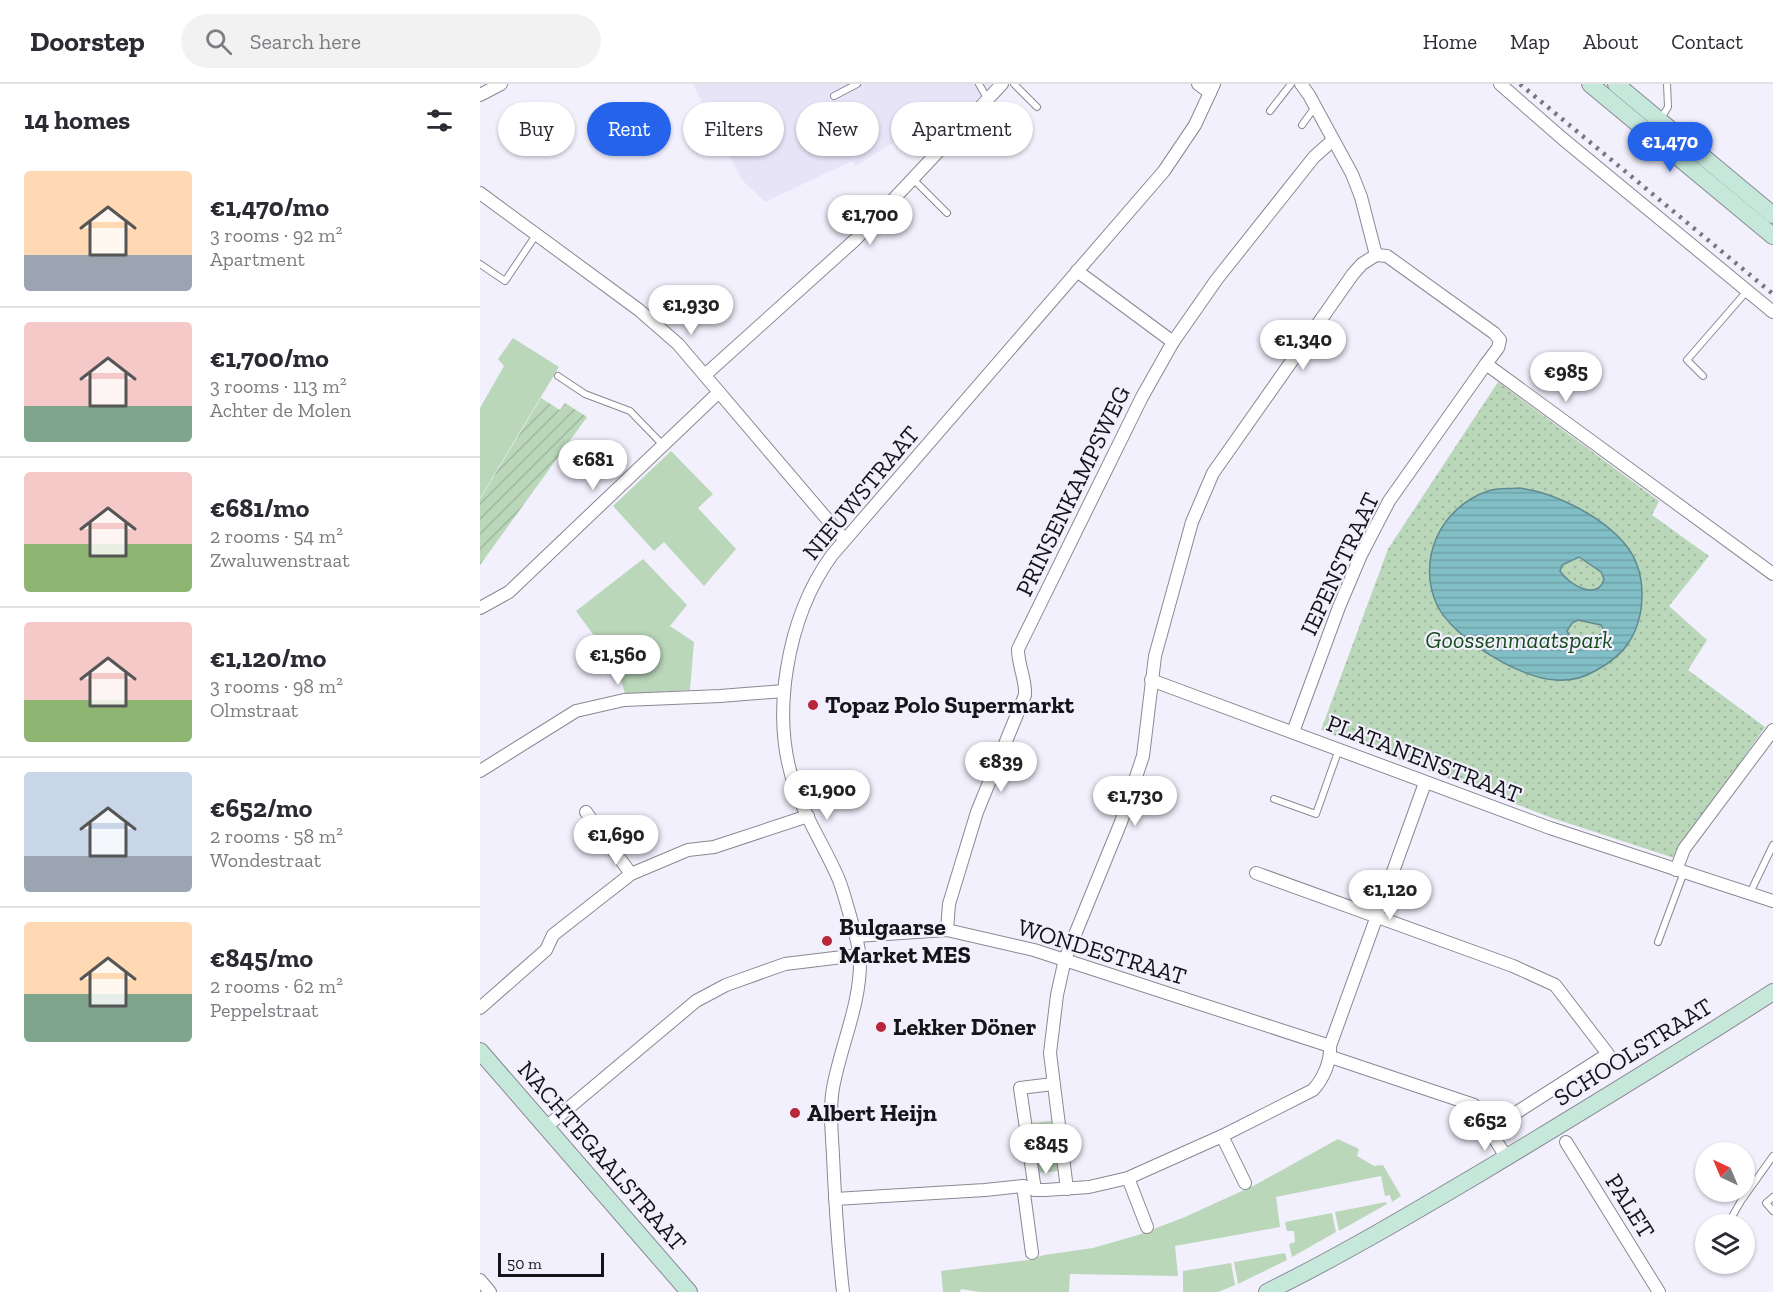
<!DOCTYPE html>
<meta charset="utf-8">
<style>
body{margin:0;font-family:"Zilla Slab",serif;background:#f2f2f3;color:#2b2b33;height:100vh;display:flex;flex-direction:column;font-size:22px;white-space:nowrap}
*{box-sizing:border-box;margin:0}
p{font-size:20px;color:#7c7c81}
.icon{flex:none;width:33px;height:33px;fill:none;stroke:currentColor;stroke-width:2;stroke-linecap:round;stroke-linejoin:round}
.map{position:relative;flex:1;overflow:hidden}
.panel{display:flex;flex-direction:column;background:#fff;width:480px}
.panel>*{flex:none}
.banner{position:absolute;left:18px;top:18px;width:570px;height:54px;display:flex;gap:12px}
.needle{width:39px;rotate:316deg}
.tools{position:absolute;left:1215px;top:1058px;display:grid;gap:12px}
.tools a{display:grid;place-items:center;width:60px;height:60px;border-radius:50%;background:#fff;box-shadow:0 2px 4px #0004;font-size:30px}
.scale{position:absolute;left:18px;bottom:15px;width:106px;box-sizing:border-box;padding-left:6px;border:3px solid #151418;border-top:0;font-size:16px;line-height:21px;white-space:nowrap;color:#151418;-webkit-text-stroke:4px #f2f0fd;paint-order:stroke}
.price{position:absolute;translate:-50% -51px;padding:0 14px;border-radius:21px;background:#fff;color:#222;font-size:20px;line-height:39px;filter:drop-shadow(0 2px 3px #0008)}
.price::after{content:'';position:absolute;left:50%;top:36px;width:18px;height:14px;margin-left:-9px;background:inherit;clip-path:polygon(0 0,100% 0,50% 100%)}
.price.on{background:#2563eb;color:#fff}
ul{padding:0;list-style:none}
li{display:flex;align-items:center;gap:18px;height:150px;padding:0 24px}
li+li{border-top:2px solid #e1e1e2}
li span{display:grid;place-items:center;flex:none;width:168px;height:120px;border-radius:6px;color:#555}
li>.icon{margin-inline-start:auto}
span .icon{width:72px;height:72px;fill:#fffc;stroke-width:1}
li b{font-size:26px}
h2{display:flex;justify-content:space-between;align-items:center;height:72px;padding:0 24px;font-size:26px}
.tag{padding:0 21px;border-radius:27px;background:#fff;box-shadow:0 2px 4px #0004;font-size:21px;line-height:54px}
.tag.on{background:#2563eb;color:#fff}
header{display:flex;align-items:center;gap:36px;box-sizing:border-box;height:84px;padding:0 30px;background:#fff;border-bottom:2px solid #e1e1e2}
header strong{font-size:28px}
nav{display:flex;gap:33px;margin-inline-start:auto;font-size:21px}
.search{width:420px;height:54px;background:#f2f2f3;display:flex;align-items:center;gap:15px;box-sizing:border-box;padding:0 21px;border-radius:33px;color:#7c7c81;font-size:22px}
main{display:flex;flex:1;min-height:0}
.map>svg:first-child{display:block}
.built{fill:#e7e4f8}
.grass{fill:#bad7ba}
.park{fill:url(#park-dots)}
.garden{fill:url(#garden-furrows)}
.water{fill:url(#water-rules);stroke:#618b91;stroke-width:1.5;fill-rule:evenodd}
.lines{fill:none;stroke-linecap:round;stroke-linejoin:round}
.lane-casing{stroke:#8a8893;stroke-width:8}
.street-casing{stroke:#8a8893;stroke-width:14}
.secondary-casing{stroke:#8a8893;stroke-width:18}
.lane{stroke:#fff;stroke-width:6}
.street{stroke:#fff;stroke-width:12}
.secondary{stroke:#c5e8da;stroke-width:16}
.rail{stroke:#78777f;stroke-width:4.5;stroke-dasharray:3 6;stroke-linecap:butt}
.poi-dot{fill:#b8263a;stroke:#f2f0fd;stroke-width:2}
.labels{text-anchor:middle;stroke-width:4.5;stroke-linejoin:round;paint-order:stroke}
.street-label{font-size:24px;fill:#151418;stroke:#f2f0fd}
.park-label{font-size:24px;font-style:italic;fill:#184c1f;stroke:#f2f0fd}
.poi-label{font-size:24px;font-weight:bold;fill:#151418;stroke:#f2f0fd;text-anchor:start}
</style>
<header>
<strong>Doorstep</strong>
<div class="search"><svg class="icon" aria-label="search" viewBox="0 0 24 24"><circle cx="10" cy="10" r="6"/><path d="M15 15l6 6"/></svg>Search here</div>
<nav><a>Home</a><a>Map</a><a>About</a><a>Contact</a></nav>
</header>
<main>
<section class="panel">
<h2>14 homes<svg class="icon" aria-label="filters" viewBox="0 0 24 24"><path d="M4 7h16M4 17h16"/><circle cx="9" cy="7" r="2"/><circle cx="15" cy="17" r="2"/></svg></h2>
<ul>
<li><span style="background:linear-gradient(#ffd9b3 70%,#9aa5b1 0)"><svg class="icon" aria-label="home" viewBox="0 0 24 24"><path d="M3 11l9-7 9 7M6 9v11h12V9"/></svg></span><div><b>€1,470/mo</b><p>3 rooms · 92 m²</p><p>Apartment</p></div></li>
<li><span style="background:linear-gradient(#f6c9c9 70%,#7fa58c 0)"><svg class="icon" aria-label="home" viewBox="0 0 24 24"><path d="M3 11l9-7 9 7M6 9v11h12V9"/></svg></span><div><b>€1,700/mo</b><p>3 rooms · 113 m²</p><p>Achter de Molen</p></div></li>
<li><span style="background:linear-gradient(#f6c9c9 60%,#8fb573 0)"><svg class="icon" aria-label="home" viewBox="0 0 24 24"><path d="M3 11l9-7 9 7M6 9v11h12V9"/></svg></span><div><b>€681/mo</b><p>2 rooms · 54 m²</p><p>Zwaluwenstraat</p></div></li>
<li><span style="background:linear-gradient(#f6c9c9 65%,#8fb573 0)"><svg class="icon" aria-label="home" viewBox="0 0 24 24"><path d="M3 11l9-7 9 7M6 9v11h12V9"/></svg></span><div><b>€1,120/mo</b><p>3 rooms · 98 m²</p><p>Olmstraat</p></div></li>
<li><span style="background:linear-gradient(#c9d6e8 70%,#9aa5b1 0)"><svg class="icon" aria-label="home" viewBox="0 0 24 24"><path d="M3 11l9-7 9 7M6 9v11h12V9"/></svg></span><div><b>€652/mo</b><p>2 rooms · 58 m²</p><p>Wondestraat</p></div></li>
<li><span style="background:linear-gradient(#ffd9b3 60%,#7fa58c 0)"><svg class="icon" aria-label="home" viewBox="0 0 24 24"><path d="M3 11l9-7 9 7M6 9v11h12V9"/></svg></span><div><b>€845/mo</b><p>2 rooms · 62 m²</p><p>Peppelstraat</p></div></li>
</ul>
</section>
<div class="map">
<svg width="1293" height="1208" viewBox="0 0 1293 1208">
<defs>
<pattern id="park-dots" width="8" height="8" patternUnits="userSpaceOnUse" patternTransform="scale(1.5)"><rect width="8" height="8" fill="#bad7ba"/><path d="M2 2h.1M6 6h.1" fill="none" stroke="#9fb89f" stroke-width="1.8" stroke-linecap="round"/></pattern>
<pattern id="garden-furrows" width="10" height="10" patternUnits="userSpaceOnUse" patternTransform="scale(1.5)"><rect width="10" height="10" fill="#bad7ba"/><path d="M-1 1l2-2M0 10L10 0M9 11l2-2" fill="none" stroke="#9fb89f"/></pattern>
<pattern id="water-rules" width="6" height="5" patternUnits="userSpaceOnUse" patternTransform="scale(1.5)"><rect width="6" height="5" fill="#82bec5"/><path d="M0 2.5h6" fill="none" stroke="#6fa2a8"/></pattern>
</defs>
<rect width="100%" height="100%" fill="#f2f0fd"/>
<path class="built" d="M 213,0 L 511,0 L 483,30 L 474,20 L 376,82 L 372,77 L 285,118 L 262,96 Z"/>
<g class="grass">
<path d="M 33,254 L 79,283 L 0,414 L 0,324 L 24,282 L 18,275 Z"/>
<path d="M 191,367 L 233,410 L 218,424 L 256,465 L 224,502 L 184,458 L 174,467 L 133,422 Z"/>
<path d="M 163,475 L 207,521 L 190,542 L 214,558 L 210,606 L 145,610 L 138,585 L 96,527 Z"/>
<path d="M 858,1055 L 879,1065 L 877,1072 L 894,1082 L 903,1081 L 921,1112 L 912,1118 L 910,1111 L 905,1112 L 901,1092 L 796,1113 L 800,1143 L 695,1162 L 698,1192 L 590,1190 L 589,1208 L 500,1208 L 481,1205 L 480,1208 L 463,1208 L 461,1187 L 548,1176 L 564,1171 L 613,1164 L 658,1151 L 705,1133 L 775,1101 Z"/>
<path d="M 578,1066 L 579,1087 L 556,1089 L 553,1069 Z"/>
<path d="M 906,1118 L 907,1120 L 859,1147 L 855,1128 Z"/>
<path d="M 852,1129 L 856,1148 L 812,1173 L 809,1160 L 815,1158 L 814,1147 L 807,1147 L 805,1138 Z"/>
<path d="M 805,1169 L 807,1176 L 758,1200 L 754,1178 Z"/>
<path d="M 751,1179 L 755,1201 L 738,1208 L 703,1208 L 703,1187 Z"/>
</g>
<g class="park">
<path d="M 1018,298 L 1179,417 L 1172,431 L 1229,472 L 1189,522 L 1227,556 L 1208,586 L 1285,643 L 1194,774 L 1072,734 L 841,646 L 908,465 Z"/>
<path d="M 571,1037 L 575,1062 L 556,1065 L 552,1039 Z"/>
</g>
<path class="garden" d="M 61,314 L 80,326 L 85,319 L 107,333 L 0,481 L 0,415 Z"/>
<path class="water" d="M 1039,404 C 1075,408 1126,434 1148,464 C 1167,490 1166,531 1149,558 C 1141,571 1128,580 1115,587 C 1103,594 1089,597 1076,596 C 1040,595 972,553 957,521 C 936,475 961,423 1008,407 C 1017,404 1029,405 1039,404 ZM 1099,473 L 1121,488 L 1124,495 C 1118,518 1088,500 1080,487 L 1082,481 ZM 1098,536 L 1121,541 L 1124,547 L 1114,556 L 1092,556 L 1087,547 L 1092,539 Z"/>
<g class="lines">
<g class="lane-casing">
<g id="lane">
<path d="M 499,0 L 508,16"/>
<path d="M 534,0 L 557,23"/>
<path d="M 354,12 L 377,0"/>
<path d="M 790,27 L 811,0"/>
<path d="M 1180,36 L 1188,23 L 1187,0"/>
<path d="M 822,41 L 835,23"/>
<path d="M 434,96 L 467,129"/>
<path d="M 0,180 L 25,197 L 56,151"/>
<path d="M 78,292 L 105,310 L 150,327 L 183,361"/>
<path d="M 1223,292 L 1207,276 L 1267,207"/>
<path d="M 794,715 L 836,730 L 859,665"/>
<path d="M 1270,809 L 1293,761"/>
<path d="M 1178,858 L 1204,788"/>
<path d="M 1293,1113 L 1286,1119 L 1293,1127"/>
<path d="M 1249,1138 L 1261,1117 L 1293,1072"/>
</g>
</g>
<g class="street-casing">
<g id="street">
<path d="M 718,0 L 730,9"/>
<path d="M 1020,0 L 1083,55 L 1293,228"/>
<path d="M 0,11 L 21,0"/>
<path d="M 0,109 L 159,226 L 198,260 L 364,455"/>
<path d="M 896,171 L 907,172 L 1014,249 L 1020,256 L 1018,264 L 1006,280 L 1293,490"/>
<path d="M 597,187 L 693,258"/>
<path d="M 225,291 L 376,155 L 522,0"/>
<path d="M 0,524 L 29,508 L 239,308"/>
<path d="M 671,596 L 1070,744 L 1293,817"/>
<path d="M 813,648 L 859,523 L 881,471 L 909,417 L 1006,280"/>
<path d="M 0,687 L 96,627 L 144,616 L 240,612 L 304,607"/>
<path d="M 106,728 L 151,790"/>
<path d="M 1196,786 L 1204,765 L 1293,646"/>
<path d="M 776,789 L 1033,882 L 1075,901 L 1128,970 L 1009,1046"/>
<path d="M 467,846 L 469,820 L 497,728 L 545,611 C 546,595 538,582 538,565 L 662,313 L 693,258 L 737,195 L 834,73 L 853,56"/>
<path d="M 376,852 L 467,846 L 554,866 L 850,962"/>
<path d="M 0,924 L 66,866 L 73,851 L 151,790 L 208,766 L 234,763 L 328,732"/>
<path d="M 851,973 L 994,1021 L 1026,1073"/>
<path d="M 66,1043 L 216,917 L 246,901 L 305,880 L 379,871"/>
<path d="M 742,1052 L 765,1099"/>
<path d="M 1086,1058 L 1179,1208"/>
<path d="M 648,1094 L 667,1143"/>
<path d="M 543,1102 L 552,1169"/>
<path d="M 587,1105 L 570,969 L 577,911 L 585,875 L 641,738 L 663,672 L 675,572 L 712,438 L 733,389 L 873,190 L 882,180 L 896,171 L 881,113 L 872,90 L 829,11 L 821,0"/>
<path d="M 555,1106 L 540,1004 L 573,1000"/>
<path d="M 355,1115 L 505,1106 L 543,1102 L 555,1106 L 565,1106 L 609,1103 L 648,1094 L 742,1052 L 833,1006 C 843,995 851,978 850,962 L 945,699"/>
<path d="M 0,1196 L 10,1208"/>
<path d="M 363,1208 C 358,1163 355,1117 353,1072 C 352,1049 349,1026 353,1004 C 361,960 381,920 380,875 C 379,861 375,848 371,835 C 367,822 364,809 359,796 C 346,765 327,737 316,706 C 289,633 307,533 352,471 L 684,87 L 715,41 L 734,0"/>
</g>
</g>
<g class="secondary-casing">
<g id="secondary">
<path d="M 1110,0 L 1293,152"/>
<path d="M 1136,0 L 1293,131"/>
<path d="M 0,967 L 209,1208"/>
<path d="M 787,1208 C 860,1172 931,1130 1002,1088 C 1100,1029 1197,970 1293,908"/>
</g>
</g>
<use href="#lane" class="lane"/>
<use href="#street" class="street"/>
<use href="#secondary" class="secondary"/>
<path class="rail" d="M 1040,0 L 1293,210"/>
</g>
<g class="poi-dot">
<circle cx="333" cy="621" r="6"/>
<circle cx="347" cy="857" r="6"/>
<circle cx="401" cy="943" r="6"/>
<circle cx="315" cy="1029" r="6"/>
</g>
<g class="labels">
<g class="street-label">
<text transform="translate(593 407) rotate(-64)" y="8">PRINSENKAMPSWEG</text>
<text transform="translate(381 409) rotate(-50)" y="8">NIEUWSTRAAT</text>
<text transform="translate(860 480) rotate(-65)" y="8">IEPENSTRAAT</text>
<text transform="translate(944 675) rotate(21)" y="8">PLATANENSTRAAT</text>
<text transform="translate(622 868) rotate(17)" y="8">WONDESTRAAT</text>
<text transform="translate(1153 968) rotate(-32)" y="8">SCHOOLSTRAAT</text>
<text transform="translate(122 1072) rotate(49)" y="8">NACHTEGAALSTRAAT</text>
<text transform="translate(1150 1122) rotate(58)" y="8">PALET</text>
</g>
<g class="park-label">
<text x="1039" y="564">Goossenmaatspark</text>
</g>
<g class="poi-label">
<text x="345" y="629">Topaz Polo Supermarkt</text>
<text x="359" y="851">Bulgaarse<tspan x="359" dy="28">Market MES</tspan></text>
<text x="413" y="951">Lekker Döner</text>
<text x="327" y="1037">Albert Heijn</text>
</g>
</g>
</svg>
<div class="tools">
<a><svg class="needle" viewBox="-14 -14 28 28"><path d="M0-13l5 13h-10z" fill="#e53935"/><path d="M0 13l5-13h-10z" fill="#7c7c81"/></svg></a>
<a><svg class="icon" aria-label="layers" viewBox="0 0 24 24"><path d="M12 4l9 5-9 5-9-5zM3 14l9 5 9-5"/></svg></a>
</div>
<div class="scale">50 m</div>
<b class="price on" style="left:1190px;top:89px">€1,470</b>
<b class="price" style="left:390px;top:162px">€1,700</b>
<b class="price" style="left:211px;top:252px">€1,930</b>
<b class="price" style="left:823px;top:287px">€1,340</b>
<b class="price" style="left:1086px;top:319px">€985</b>
<b class="price" style="left:113px;top:407px">€681</b>
<b class="price" style="left:138px;top:602px">€1,560</b>
<b class="price" style="left:521px;top:709px">€839</b>
<b class="price" style="left:347px;top:737px">€1,900</b>
<b class="price" style="left:655px;top:743px">€1,730</b>
<b class="price" style="left:136px;top:782px">€1,690</b>
<b class="price" style="left:910px;top:837px">€1,120</b>
<b class="price" style="left:1005px;top:1068px">€652</b>
<b class="price" style="left:566px;top:1091px">€845</b>
<div class="banner">
<a class="tag">Buy</a>
<a class="tag on">Rent</a>
<a class="tag">Filters</a>
<a class="tag">New</a>
<a class="tag">Apartment</a>
</div>
</div>
</main>
